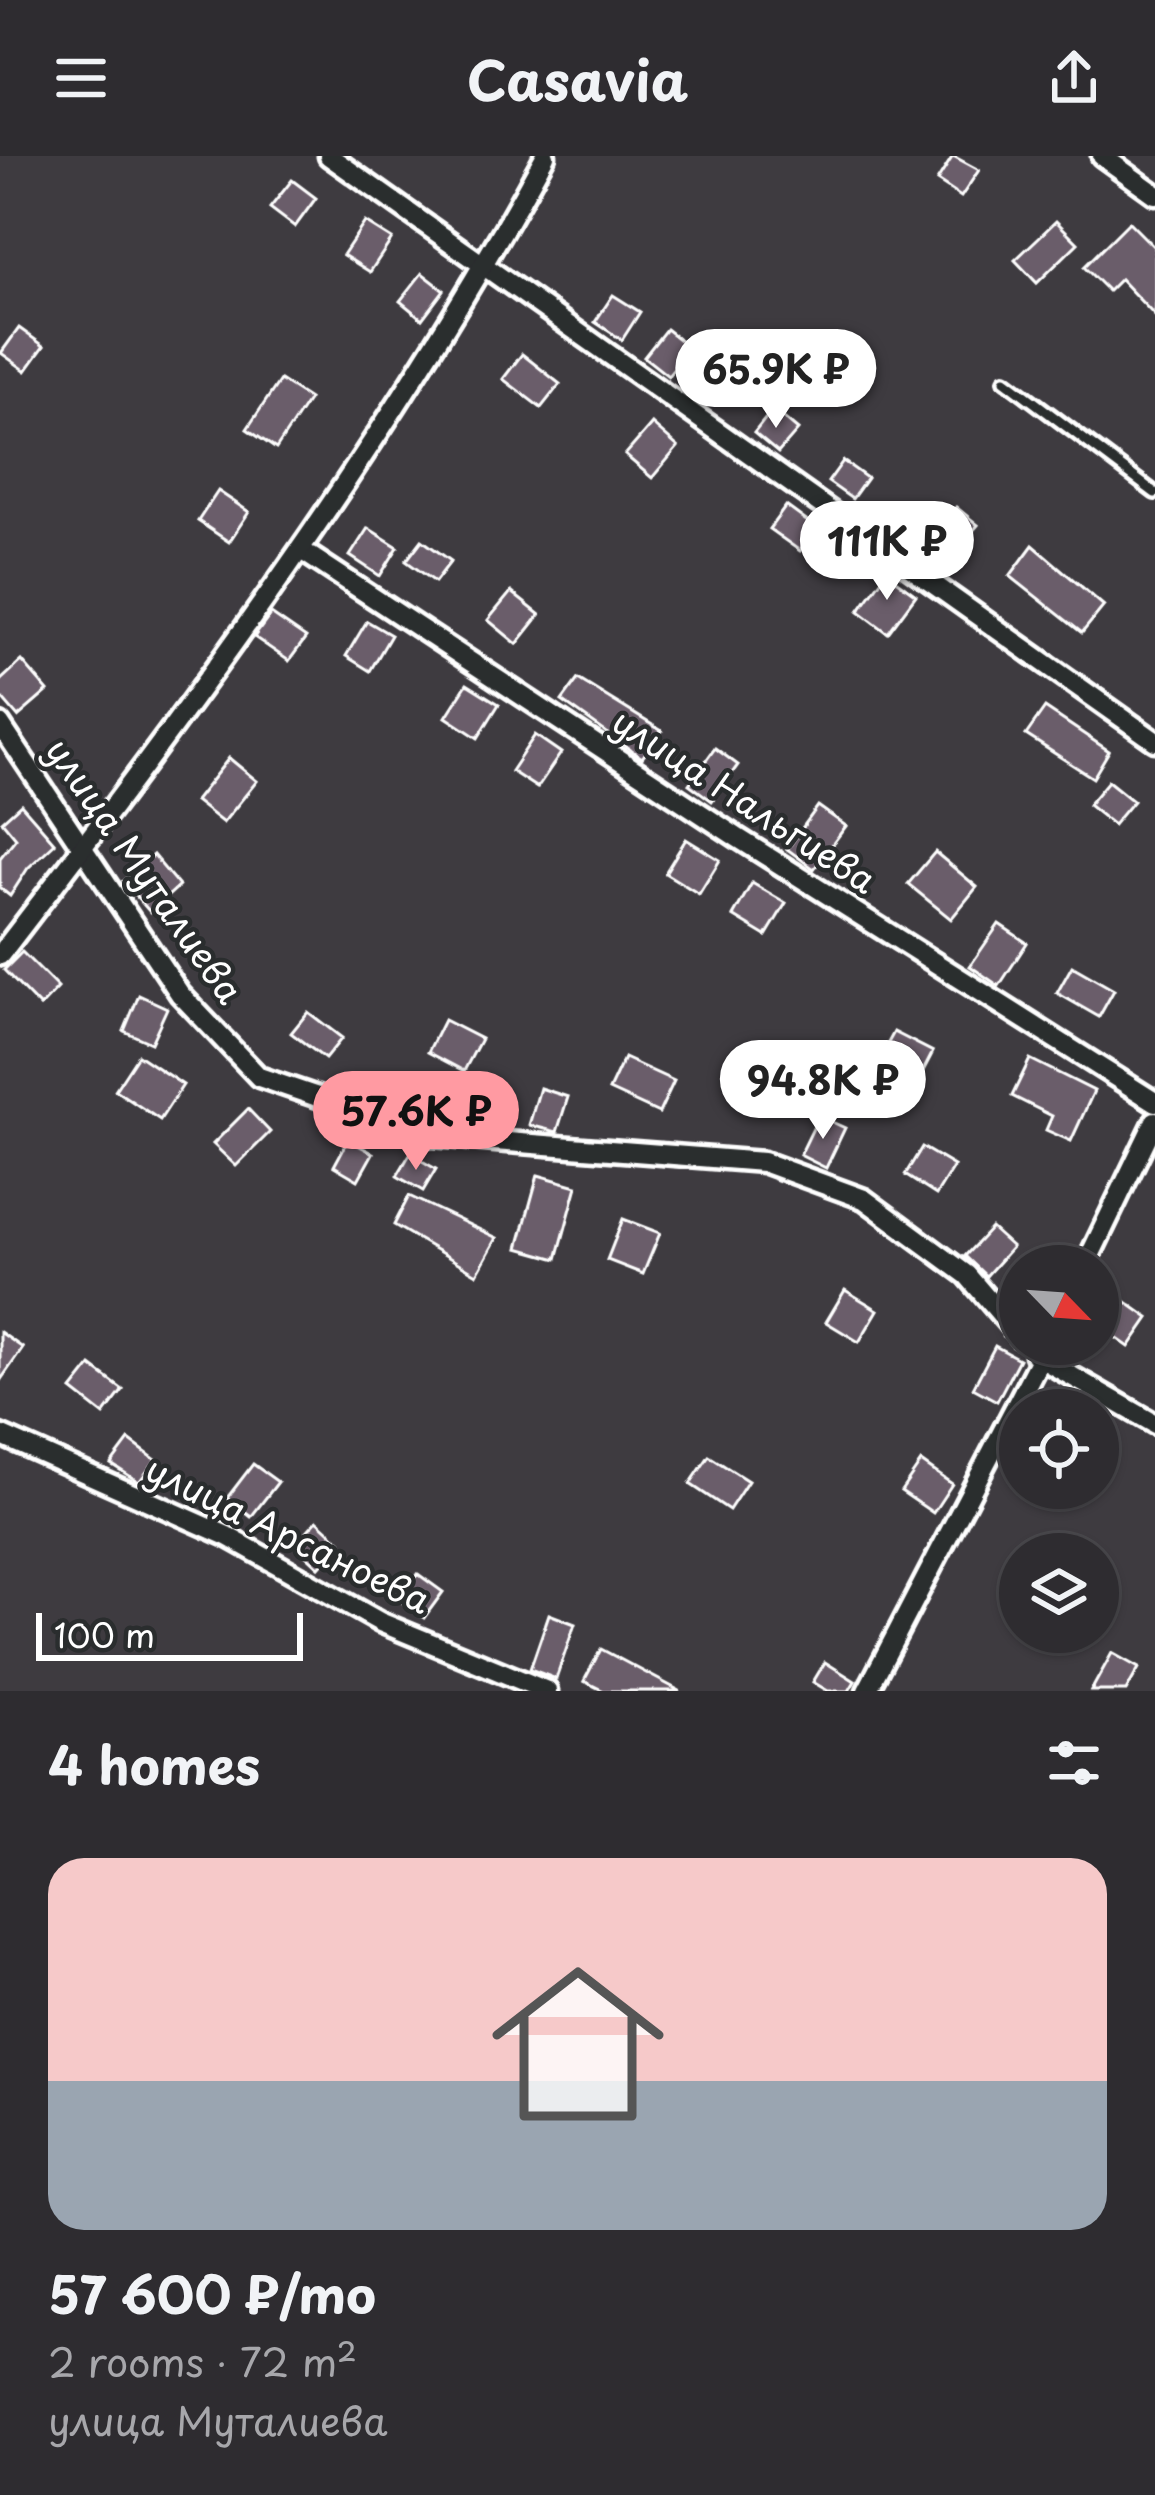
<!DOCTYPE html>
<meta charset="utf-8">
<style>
body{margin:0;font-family:"Playpen Sans",sans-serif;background:#363438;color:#f1f3f6;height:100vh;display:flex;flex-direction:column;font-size:45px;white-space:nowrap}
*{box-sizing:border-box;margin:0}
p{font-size:39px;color:#a7a7ab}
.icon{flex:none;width:66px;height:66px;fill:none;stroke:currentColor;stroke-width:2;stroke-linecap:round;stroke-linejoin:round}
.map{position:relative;height:1535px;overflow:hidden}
.drawer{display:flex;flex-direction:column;background:#2e2c30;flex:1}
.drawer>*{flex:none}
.needle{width:78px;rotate:115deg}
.buttons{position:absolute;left:999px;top:1089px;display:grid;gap:24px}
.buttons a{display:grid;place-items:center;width:120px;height:120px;border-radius:50%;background:#2e2c30;box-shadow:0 3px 9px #0004,0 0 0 3px #49484c;font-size:60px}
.scale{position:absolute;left:36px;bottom:30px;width:267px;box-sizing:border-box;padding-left:12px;border:6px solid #fff;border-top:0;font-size:33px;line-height:42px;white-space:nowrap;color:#fff;-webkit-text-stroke:9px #2a2d2e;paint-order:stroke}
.price{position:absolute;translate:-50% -102px;padding:0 27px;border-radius:42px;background:#fff;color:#222;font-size:39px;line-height:78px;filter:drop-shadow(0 3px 6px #0008)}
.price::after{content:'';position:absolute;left:50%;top:72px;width:36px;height:27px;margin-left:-18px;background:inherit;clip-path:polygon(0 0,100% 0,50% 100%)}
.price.active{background:#ff9aa2;color:#111}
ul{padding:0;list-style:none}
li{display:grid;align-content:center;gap:24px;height:636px;padding:0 48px}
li+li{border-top:3px solid #49484c}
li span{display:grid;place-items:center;height:372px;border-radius:36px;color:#555}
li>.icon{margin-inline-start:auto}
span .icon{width:216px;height:216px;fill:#fffc;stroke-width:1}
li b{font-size:51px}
h2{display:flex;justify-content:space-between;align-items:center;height:144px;padding:0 48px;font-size:51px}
header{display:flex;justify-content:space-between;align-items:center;height:156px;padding:0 48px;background:#2e2c30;font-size:54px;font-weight:700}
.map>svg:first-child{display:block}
.building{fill:#6b5d6a;stroke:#fff;stroke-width:3}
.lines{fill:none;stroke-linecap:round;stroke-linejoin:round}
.lane-casing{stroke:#fff;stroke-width:18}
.street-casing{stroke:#fff;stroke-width:27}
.lane{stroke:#2a2d2e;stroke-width:9}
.street{stroke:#2a2d2e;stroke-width:18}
.labels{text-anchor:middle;stroke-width:9;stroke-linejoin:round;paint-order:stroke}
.street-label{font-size:36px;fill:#fff;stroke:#2a2d2e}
</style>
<header><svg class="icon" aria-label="menu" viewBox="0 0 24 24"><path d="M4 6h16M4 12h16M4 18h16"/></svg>Casavia<svg class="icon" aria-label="share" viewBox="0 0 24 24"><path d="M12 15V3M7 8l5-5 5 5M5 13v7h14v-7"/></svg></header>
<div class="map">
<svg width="1155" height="1535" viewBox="0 0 1155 1535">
<rect width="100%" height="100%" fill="#3e3b40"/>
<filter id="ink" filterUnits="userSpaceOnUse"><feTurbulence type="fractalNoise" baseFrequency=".00833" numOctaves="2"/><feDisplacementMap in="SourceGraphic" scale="24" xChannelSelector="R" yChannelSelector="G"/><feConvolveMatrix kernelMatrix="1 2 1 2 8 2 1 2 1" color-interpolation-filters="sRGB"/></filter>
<g filter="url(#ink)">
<g class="building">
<path d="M 953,0 L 979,14 L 961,41 L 937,25 Z"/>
<path d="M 292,24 L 316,42 L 295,71 L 270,52 Z"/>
<path d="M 1056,65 L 1078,87 L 1037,127 L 1015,104 Z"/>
<path d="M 365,66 L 392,83 L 370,116 L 343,99 Z"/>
<path d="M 1129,66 L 1155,92 L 1155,160 L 1120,123 L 1108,135 L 1084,111 Z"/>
<path d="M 422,117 L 444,134 L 422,163 L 400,145 Z"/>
<path d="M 613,139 L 640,156 L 622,184 L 595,166 Z"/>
<path d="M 19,172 L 44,190 L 26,215 L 1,197 Z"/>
<path d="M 666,173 L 703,202 L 708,195 L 739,218 L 720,243 L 676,210 L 668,220 L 644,201 Z"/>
<path d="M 522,198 L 560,228 L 541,252 L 503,223 Z"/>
<path d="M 280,224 L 309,243 L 276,293 L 247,273 Z"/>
<path d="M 773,253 L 798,274 L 778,297 L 754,277 Z"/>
<path d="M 652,268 L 678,291 L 652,322 L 625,299 Z"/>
<path d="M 843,305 L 867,322 L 852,343 L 828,326 Z"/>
<path d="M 218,335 L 249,356 L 229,386 L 198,365 Z"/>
<path d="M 786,350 L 816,372 L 800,395 L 769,373 Z"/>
<path d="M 956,351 L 978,369 L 957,394 L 935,376 Z"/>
<path d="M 368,372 L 398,391 L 380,420 L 350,400 Z"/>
<path d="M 422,384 L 451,405 L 435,426 L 406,405 Z"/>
<path d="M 1033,389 L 1104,450 L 1082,477 L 1010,420 Z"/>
<path d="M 886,417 L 916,439 L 888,477 L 859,455 Z"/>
<path d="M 511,436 L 540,459 L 517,488 L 488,464 Z"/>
<path d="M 271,458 L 306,482 L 289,505 L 254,481 Z"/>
<path d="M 367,465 L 391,479 L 370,515 L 346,500 Z"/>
<path d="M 22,505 L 48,535 L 18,561 L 0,540 L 0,525 Z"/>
<path d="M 578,523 L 662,575 L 642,602 L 562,545 Z"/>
<path d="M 467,528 L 499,548 L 478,582 L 446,561 Z"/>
<path d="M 1045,552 L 1109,595 L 1093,622 L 1026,579 Z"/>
<path d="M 535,579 L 561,597 L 537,632 L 511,615 Z"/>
<path d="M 715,592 L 738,609 L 712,645 L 689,628 Z"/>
<path d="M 229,602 L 257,625 L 223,667 L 195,645 Z"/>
<path d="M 1108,625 L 1133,645 L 1113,669 L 1088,649 Z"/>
<path d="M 21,648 L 55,687 L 28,712 L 10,740 L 0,732 L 0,702 L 16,682 L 2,665 Z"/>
<path d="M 818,650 L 846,670 L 814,713 L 787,693 Z"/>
<path d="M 686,683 L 720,704 L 699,738 L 665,717 Z"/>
<path d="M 935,696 L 977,731 L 951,763 L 908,728 Z"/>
<path d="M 153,699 L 179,730 L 150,756 L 123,725 Z"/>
<path d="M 752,727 L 786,747 L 766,780 L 733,760 Z"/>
<path d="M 999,768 L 1027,787 L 999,830 L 970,810 Z"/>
<path d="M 22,796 L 58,832 L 40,851 L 4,814 Z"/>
<path d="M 1072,810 L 1114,834 L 1099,861 L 1057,837 Z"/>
<path d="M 139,839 L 167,852 L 151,887 L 124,875 Z"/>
<path d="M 308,856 L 342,882 L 325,903 L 291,877 Z"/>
<path d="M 444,864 L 481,883 L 464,915 L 428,896 Z"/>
<path d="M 894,876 L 933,896 L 920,921 L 881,900 Z"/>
<path d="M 138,899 L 183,929 L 160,964 L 115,934 Z"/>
<path d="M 624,902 L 674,925 L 659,957 L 609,934 Z"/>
<path d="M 1030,903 L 1094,935 L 1071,985 L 1046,974 L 1052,960 L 1012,940 Z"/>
<path d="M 540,932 L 568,941 L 557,976 L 529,969 Z"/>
<path d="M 248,953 L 270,976 L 236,1010 L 213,988 Z"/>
<path d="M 819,960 L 845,972 L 826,1012 L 800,999 Z"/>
<path d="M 348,984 L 373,997 L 358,1024 L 334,1010 Z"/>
<path d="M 922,991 L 954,1010 L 936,1039 L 905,1019 Z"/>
<path d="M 410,998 L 436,1013 L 423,1035 L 397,1020 Z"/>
<path d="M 538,1019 L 577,1030 L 557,1103 L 518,1092 Z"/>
<path d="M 409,1040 L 497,1082 L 477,1118 L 394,1069 Z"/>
<path d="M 623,1063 L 660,1077 L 643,1118 L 607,1104 Z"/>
<path d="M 991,1072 L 1012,1091 L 986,1120 L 965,1100 Z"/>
<path d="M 845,1134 L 878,1154 L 859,1186 L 826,1166 Z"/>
<path d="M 1122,1143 L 1149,1162 L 1129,1191 L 1102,1172 Z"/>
<path d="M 0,1176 L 23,1192 L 0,1225 Z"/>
<path d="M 995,1190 L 1019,1203 L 997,1245 L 973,1232 Z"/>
<path d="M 91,1210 L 123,1234 L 104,1259 L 72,1234 Z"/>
<path d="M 129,1284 L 156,1304 L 139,1326 L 111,1308 Z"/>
<path d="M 709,1300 L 748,1325 L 729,1354 L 690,1328 Z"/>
<path d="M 921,1306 L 952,1328 L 933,1357 L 901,1335 Z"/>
<path d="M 253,1308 L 278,1326 L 251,1361 L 227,1342 Z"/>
<path d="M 317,1364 L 341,1386 L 319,1411 L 295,1389 Z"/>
<path d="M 418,1418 L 443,1436 L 424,1462 L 399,1444 Z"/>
<path d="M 549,1458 L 575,1468 L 556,1523 L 530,1513 Z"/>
<path d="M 601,1493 L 680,1535 L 604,1535 L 584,1525 Z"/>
<path d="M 1112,1497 L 1139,1512 L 1126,1535 L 1091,1535 Z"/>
<path d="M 825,1506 L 855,1525 L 849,1535 L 828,1535 L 813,1526 Z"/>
</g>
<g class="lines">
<g class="lane-casing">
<path id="lane" d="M 1005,224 L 1155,337"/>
</g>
<g class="street-casing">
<g id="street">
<path d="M 329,0 L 1155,585"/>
<path d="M 1102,0 L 1155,38"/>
<path d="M 301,394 L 738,682 L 1155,946"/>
<path d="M 0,568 L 180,838 L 259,921 L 432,980 L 763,1006 L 864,1043 L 967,1119 L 1020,1181"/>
<path d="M 0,799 C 197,544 390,283 545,0"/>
<path d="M 1085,1110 L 1155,965"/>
<path d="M 1035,1199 L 1155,1268"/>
<path d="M 0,1279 L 227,1380 L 380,1466 L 547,1535"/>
<path d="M 867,1535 L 1048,1188"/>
</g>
</g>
<use href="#lane" class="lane"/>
<use href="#street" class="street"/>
</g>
</g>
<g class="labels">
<g class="street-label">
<text transform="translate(744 645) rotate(33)" y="13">улица Нальгиева</text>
<text transform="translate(144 715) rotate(55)" y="13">улица Муталиева</text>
<text transform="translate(288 1379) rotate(26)" y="13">улица Арсаноева</text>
</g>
</g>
</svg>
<div class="buttons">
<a><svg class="needle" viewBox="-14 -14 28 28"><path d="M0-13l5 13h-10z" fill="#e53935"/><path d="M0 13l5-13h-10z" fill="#a7a7ab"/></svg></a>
<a><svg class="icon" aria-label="locate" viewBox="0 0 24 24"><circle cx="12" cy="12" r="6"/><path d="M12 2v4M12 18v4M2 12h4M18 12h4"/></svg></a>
<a><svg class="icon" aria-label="layers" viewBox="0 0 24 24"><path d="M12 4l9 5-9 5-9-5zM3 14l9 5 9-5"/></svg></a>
</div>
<div class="scale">100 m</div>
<b class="price" style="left:776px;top:275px">65.9K ₽</b>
<b class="price" style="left:887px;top:447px">111K ₽</b>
<b class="price" style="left:823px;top:986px">94.8K ₽</b>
<b class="price active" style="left:416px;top:1017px">57.6K ₽</b>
</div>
<section class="drawer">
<h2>4 homes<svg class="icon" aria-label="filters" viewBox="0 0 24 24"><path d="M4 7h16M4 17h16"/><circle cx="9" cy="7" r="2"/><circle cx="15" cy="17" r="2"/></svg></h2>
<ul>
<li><span style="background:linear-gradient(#f6c9c9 60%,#9aa5b1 0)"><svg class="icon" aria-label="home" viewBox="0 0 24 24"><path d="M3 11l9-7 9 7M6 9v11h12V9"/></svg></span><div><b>57 600 ₽/mo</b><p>2 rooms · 72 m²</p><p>улица Муталиева</p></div></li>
</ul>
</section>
